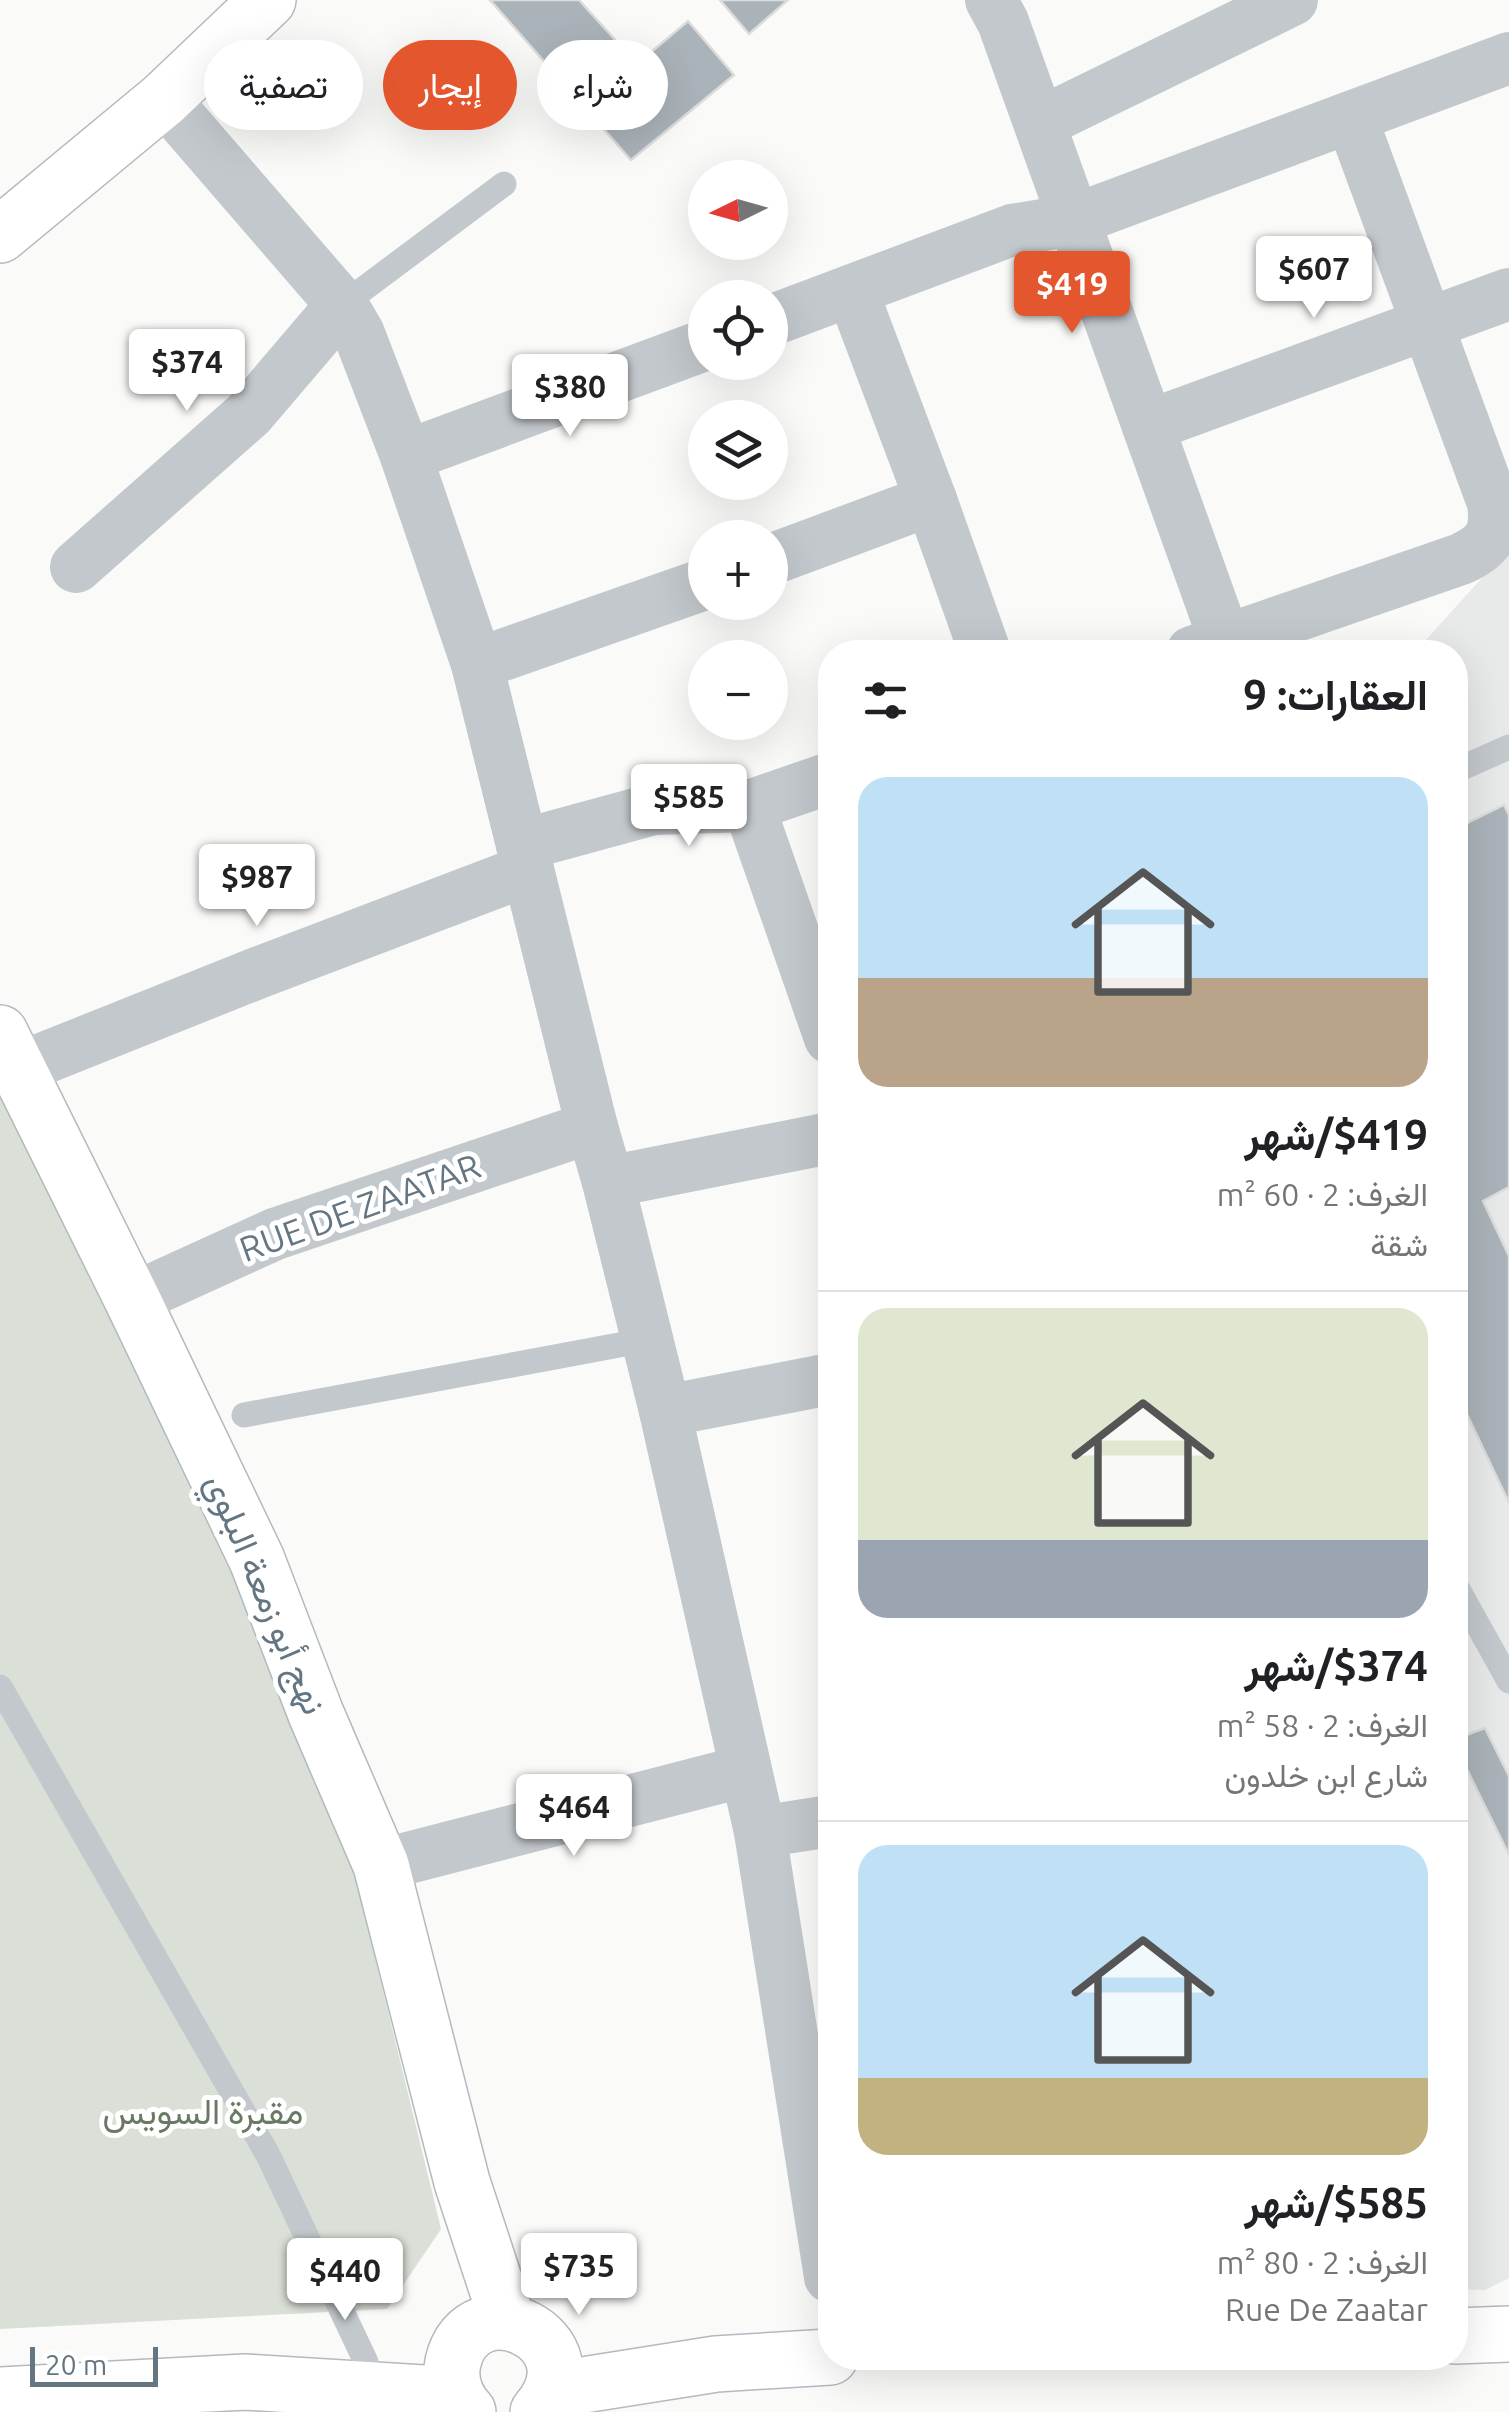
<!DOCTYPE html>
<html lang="ar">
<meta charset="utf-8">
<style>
body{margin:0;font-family:Ubuntu,Vazirmatn,sans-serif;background:#f2f2f2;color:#202124;direction:rtl;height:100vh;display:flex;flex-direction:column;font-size:38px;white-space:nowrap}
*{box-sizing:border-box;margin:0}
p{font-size:32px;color:#757577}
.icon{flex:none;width:55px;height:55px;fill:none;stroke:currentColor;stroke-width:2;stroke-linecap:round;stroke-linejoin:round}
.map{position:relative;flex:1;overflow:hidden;direction:ltr}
.panel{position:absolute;left:818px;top:640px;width:650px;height:1730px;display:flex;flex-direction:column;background:#fff;border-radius:40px;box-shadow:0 10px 40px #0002;direction:rtl}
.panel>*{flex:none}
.guide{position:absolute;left:30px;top:40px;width:638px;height:90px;direction:rtl;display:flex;gap:20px}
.needle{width:65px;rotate:265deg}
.buttons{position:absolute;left:688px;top:160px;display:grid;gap:20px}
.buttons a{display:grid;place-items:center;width:100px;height:100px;border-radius:50%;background:#fff;box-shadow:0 10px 40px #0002;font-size:50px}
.scale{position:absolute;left:30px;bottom:25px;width:128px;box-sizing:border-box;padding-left:10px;border:5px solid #657683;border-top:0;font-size:28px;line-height:35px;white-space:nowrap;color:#657683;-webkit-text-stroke:8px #fff;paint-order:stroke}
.price{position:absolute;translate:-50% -85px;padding:0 22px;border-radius:10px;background:#fff;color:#222;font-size:32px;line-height:65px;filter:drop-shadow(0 2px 5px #0008)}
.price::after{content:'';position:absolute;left:50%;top:60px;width:30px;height:22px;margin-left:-15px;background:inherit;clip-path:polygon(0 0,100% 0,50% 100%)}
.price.selected{background:#e4572e;color:#fff}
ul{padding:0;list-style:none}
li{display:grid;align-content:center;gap:20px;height:530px;padding:0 40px}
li+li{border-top:2px solid #e0e0e0}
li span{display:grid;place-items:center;height:310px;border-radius:30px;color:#555}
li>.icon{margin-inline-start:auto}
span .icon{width:180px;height:180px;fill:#fffc;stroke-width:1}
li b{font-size:42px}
h2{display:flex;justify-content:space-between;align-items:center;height:120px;padding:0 40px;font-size:42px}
.chip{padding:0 35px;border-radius:45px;background:#fff;box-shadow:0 10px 40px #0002;font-size:35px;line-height:90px}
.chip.selected{background:#e4572e;color:#fff}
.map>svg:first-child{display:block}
.built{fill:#e8e9e9}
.green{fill:#dadfd7}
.building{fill:#aab3b9;stroke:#dcdcda;stroke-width:2.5}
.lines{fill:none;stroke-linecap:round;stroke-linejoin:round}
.secondary-casing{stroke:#b3babf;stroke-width:58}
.primary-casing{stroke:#b5babe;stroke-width:58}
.service{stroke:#c3c8cc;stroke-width:25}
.minor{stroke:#c3c8cc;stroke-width:52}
.secondary{stroke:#fff;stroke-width:55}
.primary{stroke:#fff;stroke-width:55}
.labels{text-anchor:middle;stroke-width:10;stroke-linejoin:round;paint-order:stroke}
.street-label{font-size:35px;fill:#657683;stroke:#fff}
.park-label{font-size:35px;fill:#687a64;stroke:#fff}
</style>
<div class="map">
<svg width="1509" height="2412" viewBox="0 0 1509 2412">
<rect width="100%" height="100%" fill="#fafaf8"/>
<path class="built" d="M 1509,548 L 1509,2278 L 1485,2290 L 1455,2289 L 1455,652 L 1415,652 Z"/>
<path class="green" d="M 0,1079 L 218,1533 L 352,1863 L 441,2229 L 387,2309 L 0,2329 Z"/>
<g class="building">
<path d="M 490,0 L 579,0 L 637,64 L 688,21 L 734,75 L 631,160 Z"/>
<path d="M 720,0 L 788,0 L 749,34 Z"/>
<path d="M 1504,805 L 1509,815 L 1509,1187 L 1483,1201 L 1509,1256 L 1509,1503 L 1455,1389 L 1455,829 Z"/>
<path d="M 1485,1728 L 1509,1776 L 1509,1855 L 1455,1745 L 1455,1739 Z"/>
</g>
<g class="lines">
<g class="secondary-casing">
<g id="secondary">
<path d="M 0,1033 L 132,1299 L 257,1560 L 316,1714 L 381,1865 L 462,2182 L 508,2322"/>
<path d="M 1455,2336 L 1509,2334"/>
<path d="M 552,2390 L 716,2364 L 830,2357"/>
<path d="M 0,2395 L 245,2382 L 456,2395"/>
<path d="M 468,2412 C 456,2399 449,2381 453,2362 C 472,2280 601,2339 538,2412"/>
</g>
</g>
<g class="primary-casing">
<path id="primary" d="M 0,235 L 164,99 L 268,0"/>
</g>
<g class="service">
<path d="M 342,305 L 504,184"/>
<path d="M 1455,771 L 1509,747"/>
<path d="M 244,1415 L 646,1340"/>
<path d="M 1455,1584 L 1509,1681"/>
<path d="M 0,1687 L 268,2155 L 366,2362"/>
</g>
<g class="minor">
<path d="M 991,0 L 1003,22 L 1225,641"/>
<path d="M 164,99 L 342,305 L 359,334 L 406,456 L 477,664 L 592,1127 L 608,1182 L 665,1411 L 760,1832 L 830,2277"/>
<path d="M 1040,123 L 1292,0"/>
<path d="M 852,291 L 931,500 L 985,652"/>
<path d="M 770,321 L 1012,230 L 1074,220 L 1509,58"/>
<path d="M 1148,426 L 1509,294"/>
<path d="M 406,456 L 705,345"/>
<path d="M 770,560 L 931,500"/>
<path d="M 76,567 L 249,414 L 342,305"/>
<path d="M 1192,652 L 1461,559 C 1489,546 1497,534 1493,503 L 1351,117"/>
<path d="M 477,664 L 705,584"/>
<path d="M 749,806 L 830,1038"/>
<path d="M 522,845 L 654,809 L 749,806 L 830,778"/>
<path d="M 17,1069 L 260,972 L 528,870"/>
<path d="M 608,1182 L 830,1138"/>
<path d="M 132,1299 L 275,1234 L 592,1127"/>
<path d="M 665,1411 L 830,1379"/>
<path d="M 760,1832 L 830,1821"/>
<path d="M 381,1865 L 745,1771"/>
</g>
<use href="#secondary" class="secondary"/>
<use href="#primary" class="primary"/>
</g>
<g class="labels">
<g class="street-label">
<text transform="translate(360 1208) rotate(-20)" y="12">RUE DE ZAATAR</text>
<text transform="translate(266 1594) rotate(67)" y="12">نهج أبو زمعة البلوي</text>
</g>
<g class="park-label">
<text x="203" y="2124">مقبرة السويس</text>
</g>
</g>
</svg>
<div class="buttons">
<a><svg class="needle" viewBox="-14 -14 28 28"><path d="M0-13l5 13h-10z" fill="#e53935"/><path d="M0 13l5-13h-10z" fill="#757577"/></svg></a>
<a><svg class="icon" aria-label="locate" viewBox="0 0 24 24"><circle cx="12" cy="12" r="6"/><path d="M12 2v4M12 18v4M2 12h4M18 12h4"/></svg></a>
<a><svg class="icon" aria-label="layers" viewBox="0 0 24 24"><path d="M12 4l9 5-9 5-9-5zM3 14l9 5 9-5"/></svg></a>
<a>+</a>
<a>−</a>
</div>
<div class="scale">20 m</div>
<b class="price" style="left:1314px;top:321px">$607</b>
<b class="price selected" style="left:1072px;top:336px">$419</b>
<b class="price" style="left:187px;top:414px">$374</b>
<b class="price" style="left:570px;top:439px">$380</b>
<b class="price" style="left:689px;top:849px">$585</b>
<b class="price" style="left:257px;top:929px">$987</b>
<b class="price" style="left:574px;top:1859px">$464</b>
<b class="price" style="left:579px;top:2318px">$735</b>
<b class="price" style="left:345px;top:2323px">$440</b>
<div class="guide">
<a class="chip">شراء</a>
<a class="chip selected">إيجار</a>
<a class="chip">تصفية</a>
</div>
<section class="panel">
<h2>العقارات: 9<svg class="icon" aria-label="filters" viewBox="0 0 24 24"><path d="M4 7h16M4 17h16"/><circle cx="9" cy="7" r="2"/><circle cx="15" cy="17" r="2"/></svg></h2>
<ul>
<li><span style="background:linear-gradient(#bfe0f5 65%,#b9a48a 0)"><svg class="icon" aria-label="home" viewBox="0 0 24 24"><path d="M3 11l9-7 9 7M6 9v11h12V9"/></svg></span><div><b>$419/شهر</b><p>الغرف: 2 · 60 m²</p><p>شقة</p></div></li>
<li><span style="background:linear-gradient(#dfe7d0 75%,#9aa5b1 0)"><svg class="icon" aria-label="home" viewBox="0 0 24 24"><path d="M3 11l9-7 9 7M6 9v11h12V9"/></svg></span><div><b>$374/شهر</b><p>الغرف: 2 · 58 m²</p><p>شارع ابن خلدون</p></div></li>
<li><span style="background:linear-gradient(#bfe0f5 75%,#c2b280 0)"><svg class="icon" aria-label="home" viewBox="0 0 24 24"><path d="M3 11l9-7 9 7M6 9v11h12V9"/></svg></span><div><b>$585/شهر</b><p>الغرف: 2 · 80 m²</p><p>Rue De Zaatar</p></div></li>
</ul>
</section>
</div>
